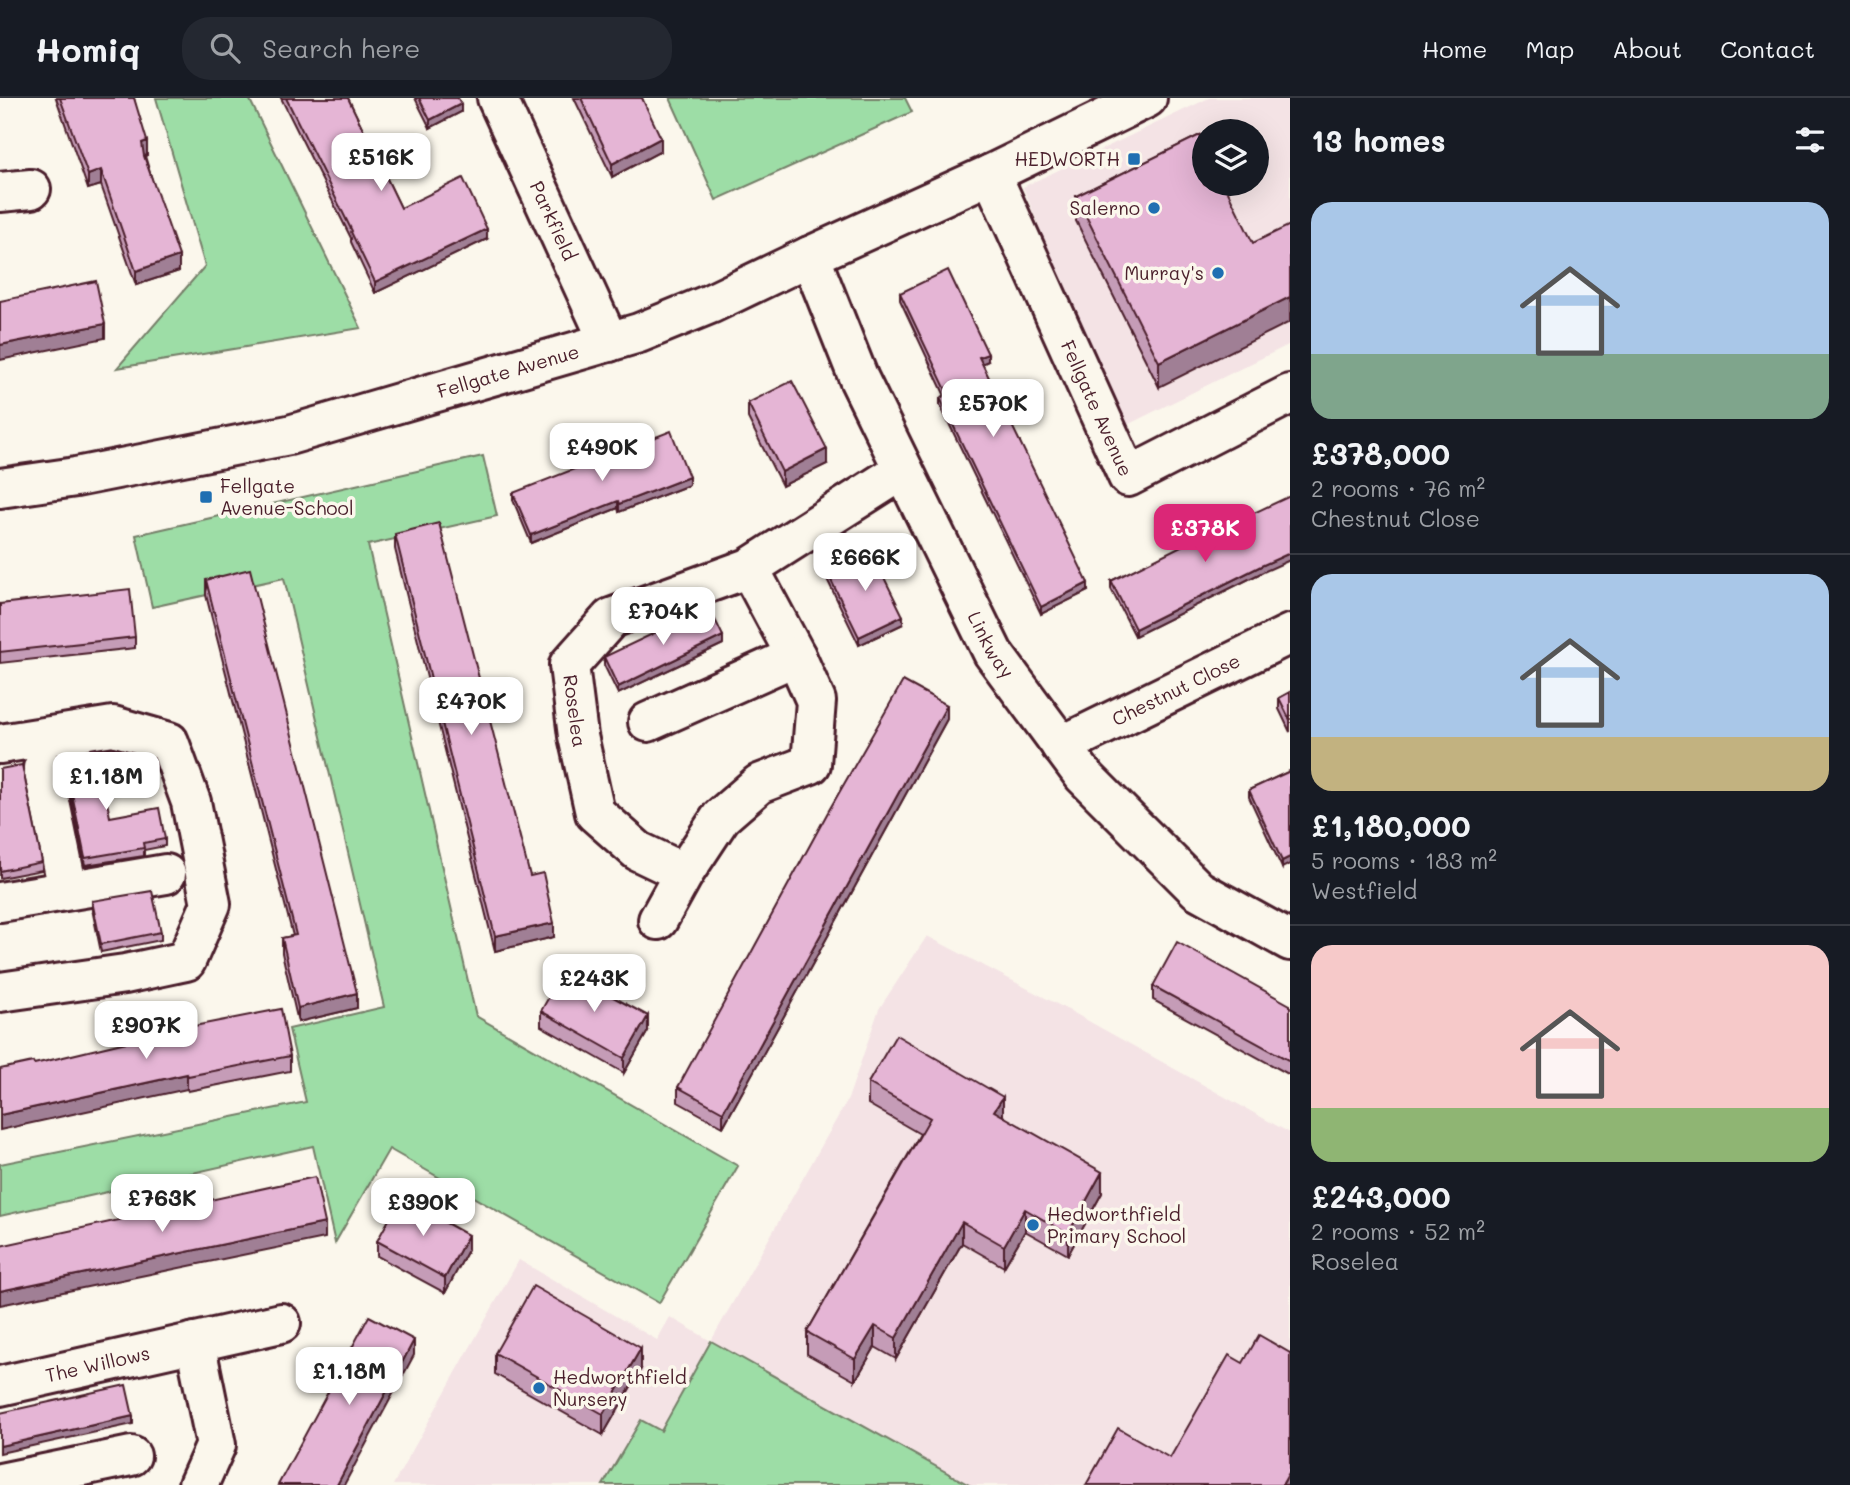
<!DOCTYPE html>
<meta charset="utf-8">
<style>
body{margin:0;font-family:Mali,sans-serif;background:#242831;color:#f1f3f6;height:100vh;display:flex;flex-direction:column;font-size:26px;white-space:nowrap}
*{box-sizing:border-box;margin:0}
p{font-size:23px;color:#9ea1a6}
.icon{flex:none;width:38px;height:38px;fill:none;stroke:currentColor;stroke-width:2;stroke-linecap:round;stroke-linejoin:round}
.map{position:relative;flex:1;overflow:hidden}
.details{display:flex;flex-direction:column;background:#171b24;width:560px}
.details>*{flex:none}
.fabs{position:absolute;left:1192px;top:21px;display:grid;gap:14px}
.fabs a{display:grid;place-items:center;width:77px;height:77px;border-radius:50%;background:#171b24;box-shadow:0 7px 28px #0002;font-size:35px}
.price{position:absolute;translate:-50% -60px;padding:0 16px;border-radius:14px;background:#fff;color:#222;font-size:23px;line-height:46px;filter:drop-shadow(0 2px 4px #0008)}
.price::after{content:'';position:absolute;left:50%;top:42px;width:21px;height:16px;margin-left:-10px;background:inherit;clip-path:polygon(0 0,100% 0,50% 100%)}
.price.on{background:#db2777;color:#fff}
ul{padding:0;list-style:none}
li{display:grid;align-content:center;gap:14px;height:371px;padding:0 21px}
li+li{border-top:2px solid #363941}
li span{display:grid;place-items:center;height:217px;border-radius:21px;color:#555}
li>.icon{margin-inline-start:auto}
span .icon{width:126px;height:126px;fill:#fffc;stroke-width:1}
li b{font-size:30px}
h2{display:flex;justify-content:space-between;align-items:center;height:84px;padding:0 21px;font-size:30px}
header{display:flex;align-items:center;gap:42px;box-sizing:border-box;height:98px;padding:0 35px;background:#171b24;border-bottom:2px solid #363941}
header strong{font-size:33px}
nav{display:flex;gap:38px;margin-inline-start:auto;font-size:24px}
.search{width:490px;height:63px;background:#242831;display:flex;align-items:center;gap:18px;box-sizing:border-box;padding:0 24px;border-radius:28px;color:#9ea1a6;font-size:26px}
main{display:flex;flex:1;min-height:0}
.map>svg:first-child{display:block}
.built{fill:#f4e3e5;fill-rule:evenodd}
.green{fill:#9ddda6;stroke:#747e68;stroke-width:2}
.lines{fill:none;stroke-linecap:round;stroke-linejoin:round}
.minor-casing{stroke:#4a1f2b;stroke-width:44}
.minor{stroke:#fbf7ec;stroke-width:38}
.wall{fill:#c59cb7;stroke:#4a1f2b;stroke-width:2}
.shaded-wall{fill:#a07f95;stroke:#4a1f2b;stroke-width:2}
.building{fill:#e5b5d5;stroke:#4a1f2b;stroke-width:2}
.poi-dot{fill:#1f6fb2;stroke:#fbf7ec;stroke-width:2.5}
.labels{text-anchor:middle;stroke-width:7;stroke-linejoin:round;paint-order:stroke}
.poi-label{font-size:19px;fill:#4a1f2b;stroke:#fbf7ec;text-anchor:end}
.street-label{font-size:19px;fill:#4a1f2b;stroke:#fbf7ec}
</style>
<header>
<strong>Homiq</strong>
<div class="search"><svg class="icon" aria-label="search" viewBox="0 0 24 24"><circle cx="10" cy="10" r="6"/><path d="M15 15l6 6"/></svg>Search here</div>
<nav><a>Home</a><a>Map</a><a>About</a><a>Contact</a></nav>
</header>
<main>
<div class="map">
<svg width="1290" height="1387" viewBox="0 0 1290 1387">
<rect width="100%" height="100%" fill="#fbf7ec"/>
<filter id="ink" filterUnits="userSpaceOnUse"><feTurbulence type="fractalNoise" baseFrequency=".0143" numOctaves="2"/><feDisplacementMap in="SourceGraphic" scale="14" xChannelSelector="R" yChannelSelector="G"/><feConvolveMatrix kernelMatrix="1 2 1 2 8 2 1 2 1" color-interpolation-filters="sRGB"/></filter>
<g filter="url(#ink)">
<g class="built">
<path d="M 1209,0 L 1290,0 L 1290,246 L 1121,330 L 1023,89 ZM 1204,33 L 1256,33 L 1256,86 L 1204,86 Z"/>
<path d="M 927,838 L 1074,915 L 1290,1035 L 1290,1387 L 393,1387 L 519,1162 L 657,1242 L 670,1219 L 711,1243 L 848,1001 L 879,911 Z"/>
</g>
<g class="green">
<path d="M 156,0 L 249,0 L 361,230 L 117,270 L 205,168 Z"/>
<path d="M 670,0 L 905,0 L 912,14 L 716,102 Z"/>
<path d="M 483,358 L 497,418 L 368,447 L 476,918 L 738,1068 L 659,1205 L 389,1051 L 335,1145 L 313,1048 L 0,1118 L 0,1066 L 306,1004 L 289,931 L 384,909 L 284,480 L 152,509 L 136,437 Z"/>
<path d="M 711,1243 L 969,1387 L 603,1387 L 641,1322 L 661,1333 Z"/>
</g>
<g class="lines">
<g class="minor-casing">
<g id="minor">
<path id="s1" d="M 497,0 L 609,244"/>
<path id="s2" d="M 991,76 L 1128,379 L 1290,296"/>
<path d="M 0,94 L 31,91"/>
<path id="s3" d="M 810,158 L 859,281 L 993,555 L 1083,677 L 1198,792 L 1290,843"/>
<path id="s4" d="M 0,390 L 76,379 L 289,337 L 639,235 L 710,206 L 810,158 L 991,76 L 1147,0"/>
<path id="s5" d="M 749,470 L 611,520 L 569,567 L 578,638 L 595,715 L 638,753 L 684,775 L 721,719 L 759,686 L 811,666 L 816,603 L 796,558 L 749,470 L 903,372"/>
<path d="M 648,624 L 796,558"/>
<path d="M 0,646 L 113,628 L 169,644 L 191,704 L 211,806 L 186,863 L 125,876 L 0,894"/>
<path id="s6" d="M 1061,648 L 1290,536"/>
<path d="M 43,670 L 68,792"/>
<path d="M 0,804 L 166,776"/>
<path d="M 658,822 L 684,775"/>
<path d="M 195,1244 L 216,1347 L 198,1387"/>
<path id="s7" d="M 0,1288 L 281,1225"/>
<path d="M 0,1385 L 131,1358"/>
</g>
</g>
<use href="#minor" class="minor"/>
</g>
<g class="wall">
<path d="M 56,0 L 134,0 L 147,57 L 145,58 L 179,173 L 136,187 L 101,87 L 88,91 Z"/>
<path d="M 281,0 L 348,0 L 401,110 L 487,141 L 375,195 L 351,144 L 351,140 Z"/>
<path d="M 415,0 L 458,0 L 461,14 L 430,30 Z"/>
<path d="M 574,0 L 642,0 L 661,53 L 612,79 Z"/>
<path d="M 1200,37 L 1159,289 L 1076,123 L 1076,98 Z"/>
<path d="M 900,195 L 988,263 L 982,266 L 1088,493 L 1041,516 L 940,307 L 940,300 L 945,298 L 900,202 Z"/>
<path d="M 748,305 L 827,366 L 782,388 L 748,320 Z"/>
<path d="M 689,387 L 619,414 L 618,410 L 531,445 L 513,402 L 513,395 Z"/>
<path d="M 1220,431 L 1261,475 L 1135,538 L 1111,491 L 1111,483 Z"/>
<path d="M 395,436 L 530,778 L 554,839 L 495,853 L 395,451 Z"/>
<path d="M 826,472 L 903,526 L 859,547 L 826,479 Z"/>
<path d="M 206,482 L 357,910 L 298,924 L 282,855 L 282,840 L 293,838 L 206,497 Z"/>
<path d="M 0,506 L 135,539 L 135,550 L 0,565 Z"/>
<path d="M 723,546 L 618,596 L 604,567 L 604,559 Z"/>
<path d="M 1290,594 L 1290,634 L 1279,611 L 1279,600 Z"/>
<path d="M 947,621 L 723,1029 L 678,1004 L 678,989 Z"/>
<path d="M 64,656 L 110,719 L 165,741 L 165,748 L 144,752 L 144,758 L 85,767 L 64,664 Z"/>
<path d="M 0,671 L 42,764 L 42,772 L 0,780 Z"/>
<path d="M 1290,673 L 1282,770 L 1249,699 L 1249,692 Z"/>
<path d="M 92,803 L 161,834 L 161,842 L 101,854 L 92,811 Z"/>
<path d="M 1153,888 L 1290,907 L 1290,977 L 1153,902 Z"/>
<path d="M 541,913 L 648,933 L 624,975 L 541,928 Z"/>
<path d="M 290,958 L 290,973 L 188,993 L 187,991 L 34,966 Z"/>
<path d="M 868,985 L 1003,1018 L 1102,1095 L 1068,1157 L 1025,1133 L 1004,1169 L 962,1145 L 896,1261 L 875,1249 L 855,1283 L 807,1256 L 807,1234 L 920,1036 L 868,1006 Z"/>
<path d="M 377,1143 L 468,1152 L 445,1195 L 377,1158 Z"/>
<path d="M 495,1255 L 641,1271 L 603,1337 L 495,1276 Z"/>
</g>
<g class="shaded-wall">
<path d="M 461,6 L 461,14 L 430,30 L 430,22 Z"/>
<path d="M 661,40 L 661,53 L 612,79 L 612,66 Z"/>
<path d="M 147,43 L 147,57 L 142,59 L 142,45 Z"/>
<path d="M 101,72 L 101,87 L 88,91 L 88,77 Z"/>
<path d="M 487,131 L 487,141 L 375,195 L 375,184 Z"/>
<path d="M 179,158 L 179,173 L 136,187 L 136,173 Z"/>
<path d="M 1290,199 L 1290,224 L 1159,289 L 1159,264 Z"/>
<path d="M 105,226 L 105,240 L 0,262 L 0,247 Z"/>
<path d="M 988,256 L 988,263 L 979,267 L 979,259 Z"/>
<path d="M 827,351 L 827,366 L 782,388 L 782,374 Z"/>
<path d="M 689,379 L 689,387 L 619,414 L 619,406 Z"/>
<path d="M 618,403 L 618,410 L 531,445 L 531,437 Z"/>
<path d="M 1290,455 L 1290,462 L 1261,475 L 1135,538 L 1135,531 L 1261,468 Z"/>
<path d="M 1088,485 L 1088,493 L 1041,516 L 1041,509 Z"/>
<path d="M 903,518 L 903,526 L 859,547 L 859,539 Z"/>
<path d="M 723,538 L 723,546 L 618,596 L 618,589 Z"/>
<path d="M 947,607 L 947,621 L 723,1029 L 723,1014 Z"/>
<path d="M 1290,759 L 1290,766 L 1282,770 L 1282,763 Z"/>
<path d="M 554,825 L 554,839 L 495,853 L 495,838 Z"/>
<path d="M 357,895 L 357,910 L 298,924 L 298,910 Z"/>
<path d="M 648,918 L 648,933 L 624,975 L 624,960 Z"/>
<path d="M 187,976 L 187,991 L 0,1032 L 0,1017 Z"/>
<path d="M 1003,999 L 1003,1020 L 994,1013 Z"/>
<path d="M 1102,1074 L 1102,1095 L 1068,1157 L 1068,1136 Z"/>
<path d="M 1025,1111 L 1025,1133 L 1004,1169 L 1004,1148 Z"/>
<path d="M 962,1124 L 962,1145 L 896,1261 L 896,1240 Z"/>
<path d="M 325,1125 L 325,1140 L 0,1207 L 0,1193 Z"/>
<path d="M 468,1137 L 468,1152 L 445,1195 L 445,1180 Z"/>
<path d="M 875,1228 L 875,1249 L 855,1283 L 855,1261 Z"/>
<path d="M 414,1242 L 414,1257 L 344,1387 L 337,1387 Z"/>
<path d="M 641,1250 L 641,1271 L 603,1337 L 603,1316 Z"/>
<path d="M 133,1318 L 133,1326 L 0,1355 L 0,1348 Z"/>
<path d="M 1290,1373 L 1290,1387 L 1282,1387 Z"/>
</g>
<g class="building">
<path d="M 60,0 L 134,0 L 147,43 L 142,45 L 144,58 L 179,158 L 136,173 L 101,72 L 88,77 Z"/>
<path d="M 286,0 L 348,0 L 401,110 L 463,80 L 487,131 L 375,184 L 351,134 L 352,133 Z"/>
<path d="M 419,0 L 458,0 L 461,6 L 430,22 Z"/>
<path d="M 581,0 L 642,0 L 661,40 L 612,66 Z"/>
<path d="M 1200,37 L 1204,45 L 1204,86 L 1224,86 L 1253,145 L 1290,127 L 1290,199 L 1159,264 L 1076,98 Z"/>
<path d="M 948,172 L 988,256 L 979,259 L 1088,485 L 1041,509 L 940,300 L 948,296 L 900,195 Z"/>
<path d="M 96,183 L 105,226 L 0,247 L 0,203 Z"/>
<path d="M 792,283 L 827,351 L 782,374 L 748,305 Z"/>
<path d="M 671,333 L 689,379 L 619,406 L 618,403 L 531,437 L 513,395 Z"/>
<path d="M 1290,398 L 1290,455 L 1261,468 L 1135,531 L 1111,483 L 1219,429 L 1220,431 Z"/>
<path d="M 439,425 L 530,778 L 543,775 L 554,825 L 495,838 L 395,436 Z"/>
<path d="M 870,451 L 903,518 L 859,539 L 826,472 Z"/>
<path d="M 250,471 L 357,895 L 298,910 L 282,840 L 296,837 L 206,482 Z"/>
<path d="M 130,491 L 135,539 L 0,554 L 0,506 Z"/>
<path d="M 709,509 L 723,538 L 618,589 L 604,559 Z"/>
<path d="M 903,583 L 947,607 L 723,1014 L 678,989 L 828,714 Z"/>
<path d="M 1290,594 L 1290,622 L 1279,600 Z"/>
<path d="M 96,650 L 110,719 L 159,710 L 165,741 L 143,745 L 144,750 L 85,760 L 64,656 Z"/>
<path d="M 22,667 L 42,764 L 0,773 L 0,671 Z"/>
<path d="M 1290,673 L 1290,759 L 1282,763 L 1249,692 Z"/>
<path d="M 152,793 L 161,834 L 101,846 L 92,803 Z"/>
<path d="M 1177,844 L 1290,907 L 1290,963 L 1153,888 Z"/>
<path d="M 564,872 L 648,918 L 624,960 L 541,913 Z"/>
<path d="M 281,911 L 290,958 L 188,978 L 187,976 L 0,1017 L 0,971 L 33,964 L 34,966 L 189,929 Z"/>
<path d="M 896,937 L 1003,999 L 994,1013 L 1102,1074 L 1068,1136 L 1025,1111 L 1004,1148 L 962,1124 L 896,1240 L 875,1228 L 855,1261 L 807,1234 L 930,1020 L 868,985 Z"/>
<path d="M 315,1079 L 325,1125 L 0,1193 L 0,1148 Z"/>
<path d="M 401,1100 L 468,1137 L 445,1180 L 377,1143 Z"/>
<path d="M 533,1188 L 641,1250 L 603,1316 L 495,1255 Z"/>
<path d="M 369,1218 L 414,1242 L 337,1387 L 278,1387 Z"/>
<path d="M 1259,1237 L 1290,1255 L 1290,1373 L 1282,1387 L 1086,1387 L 1118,1330 L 1170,1360 L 1229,1257 L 1243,1265 Z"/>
<path d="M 126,1287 L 133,1318 L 0,1348 L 0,1315 Z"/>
</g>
</g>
<g class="poi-dot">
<rect x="1127" y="54" width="14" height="14" rx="3.5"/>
<circle cx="1154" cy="110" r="7"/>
<circle cx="1218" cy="175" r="7"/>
<rect x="199" y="392" width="14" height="14" rx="3.5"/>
<circle cx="1033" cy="1127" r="7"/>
<circle cx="539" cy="1290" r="7"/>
</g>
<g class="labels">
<g class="poi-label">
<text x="1120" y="68">HEDWORTH</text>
<text x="1140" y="117">Salerno</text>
<text x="1204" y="182">Murray's</text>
<text x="220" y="395" text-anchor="start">Fellgate<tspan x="220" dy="22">Avenue-School</tspan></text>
<text x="1047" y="1123" text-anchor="start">Hedworthfield<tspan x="1047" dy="22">Primary School</tspan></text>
<text x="553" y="1286" text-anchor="start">Hedworthfield<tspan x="553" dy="22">Nursery</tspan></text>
</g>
<g class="street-label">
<text dy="7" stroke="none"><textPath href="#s1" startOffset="135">Parkfield</textPath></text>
<text dy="7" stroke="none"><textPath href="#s4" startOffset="522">Fellgate Avenue</textPath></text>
<text dy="7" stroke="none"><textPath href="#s2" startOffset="257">Fellgate Avenue</textPath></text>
<text dy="7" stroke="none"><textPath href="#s3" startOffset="429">Linkway</textPath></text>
<text dy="7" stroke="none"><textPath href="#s6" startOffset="128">Chestnut Close</textPath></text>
<text dy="7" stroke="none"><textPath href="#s5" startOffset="256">Roselea</textPath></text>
<text dy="7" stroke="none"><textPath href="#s7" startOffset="100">The Willows</textPath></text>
</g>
</g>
</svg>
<div class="fabs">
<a><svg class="icon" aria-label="layers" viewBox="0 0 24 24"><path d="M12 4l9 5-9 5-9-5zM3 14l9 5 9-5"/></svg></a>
</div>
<b class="price" style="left:381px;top:95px">£516K</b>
<b class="price" style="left:993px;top:341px">£570K</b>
<b class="price" style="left:602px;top:385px">£490K</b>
<b class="price on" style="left:1205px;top:466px">£378K</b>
<b class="price" style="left:865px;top:495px">£666K</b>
<b class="price" style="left:663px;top:549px">£704K</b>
<b class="price" style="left:471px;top:639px">£470K</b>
<b class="price" style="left:106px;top:714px">£1.18M</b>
<b class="price" style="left:594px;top:916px">£243K</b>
<b class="price" style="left:146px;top:963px">£907K</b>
<b class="price" style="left:162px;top:1136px">£763K</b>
<b class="price" style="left:423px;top:1140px">£390K</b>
<b class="price" style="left:349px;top:1309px">£1.18M</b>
</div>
<section class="details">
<h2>13 homes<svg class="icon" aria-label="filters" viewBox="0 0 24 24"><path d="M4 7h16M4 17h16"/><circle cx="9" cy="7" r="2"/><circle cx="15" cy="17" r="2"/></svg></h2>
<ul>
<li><span style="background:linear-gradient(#a9c7e8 70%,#7fa58c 0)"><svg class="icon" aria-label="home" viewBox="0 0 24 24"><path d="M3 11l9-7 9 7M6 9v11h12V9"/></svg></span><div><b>£378,000</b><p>2 rooms · 76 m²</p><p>Chestnut Close</p></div></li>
<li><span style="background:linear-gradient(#a9c7e8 75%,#c2b280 0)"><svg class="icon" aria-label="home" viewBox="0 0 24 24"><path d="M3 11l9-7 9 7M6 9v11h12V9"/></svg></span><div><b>£1,180,000</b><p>5 rooms · 183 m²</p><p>Westfield</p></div></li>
<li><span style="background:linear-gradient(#f6c9c9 75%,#8fb573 0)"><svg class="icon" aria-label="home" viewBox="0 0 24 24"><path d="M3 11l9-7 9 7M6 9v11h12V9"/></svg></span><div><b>£243,000</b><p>2 rooms · 52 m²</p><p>Roselea</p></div></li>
</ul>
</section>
</main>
